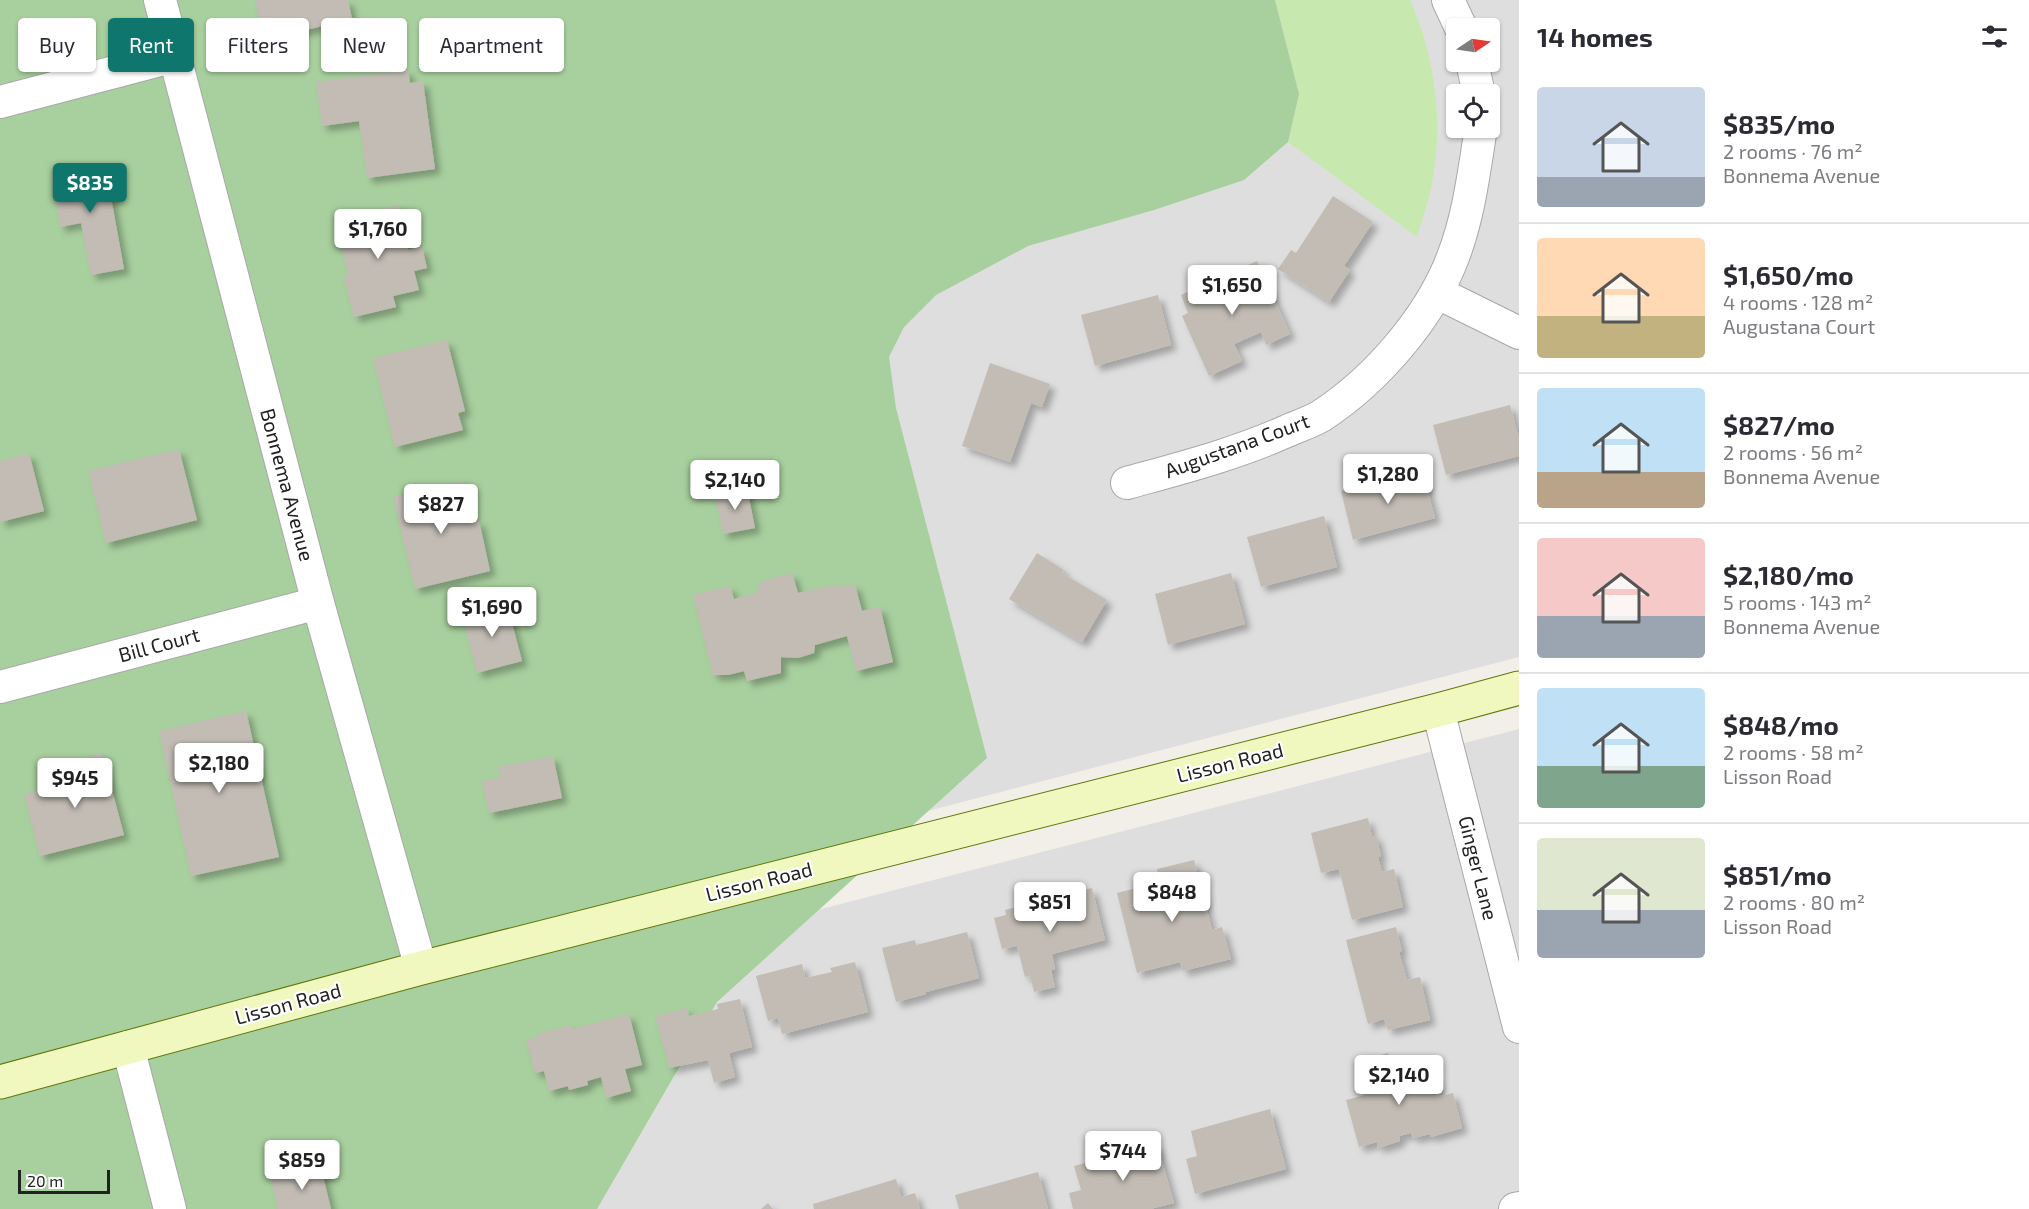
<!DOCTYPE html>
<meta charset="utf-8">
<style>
body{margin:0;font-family:"Exo 2",sans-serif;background:#f2f2f3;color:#2b2b33;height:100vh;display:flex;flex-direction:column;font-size:22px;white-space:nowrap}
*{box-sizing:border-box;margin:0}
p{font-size:20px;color:#7c7c81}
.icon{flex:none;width:33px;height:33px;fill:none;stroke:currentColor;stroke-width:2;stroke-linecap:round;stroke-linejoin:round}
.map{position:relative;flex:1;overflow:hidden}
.side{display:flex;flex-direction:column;background:#fff;width:510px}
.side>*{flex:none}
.guide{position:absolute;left:18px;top:18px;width:570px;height:54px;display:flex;gap:12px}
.needle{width:39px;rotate:77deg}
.controls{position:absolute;left:1446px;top:18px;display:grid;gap:12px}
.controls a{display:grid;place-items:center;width:54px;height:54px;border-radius:6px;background:#fff;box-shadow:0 2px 4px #0004;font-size:30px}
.scale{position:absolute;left:18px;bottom:15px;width:92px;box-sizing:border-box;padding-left:6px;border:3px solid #212121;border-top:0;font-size:16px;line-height:21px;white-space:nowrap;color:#212121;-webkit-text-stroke:4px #fff;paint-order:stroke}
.price{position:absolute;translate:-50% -51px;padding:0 14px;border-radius:6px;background:#fff;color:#222;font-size:20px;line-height:39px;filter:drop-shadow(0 2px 3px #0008)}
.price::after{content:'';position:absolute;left:50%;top:36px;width:18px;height:14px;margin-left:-9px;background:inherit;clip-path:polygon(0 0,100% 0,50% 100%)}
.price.current{background:#0f766e;color:#fff}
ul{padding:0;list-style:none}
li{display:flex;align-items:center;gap:18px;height:150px;padding:0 18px}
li+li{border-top:2px solid #e1e1e2}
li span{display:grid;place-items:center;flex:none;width:168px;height:120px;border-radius:6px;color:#555}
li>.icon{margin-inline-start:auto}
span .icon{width:72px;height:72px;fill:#fffc;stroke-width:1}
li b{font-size:26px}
h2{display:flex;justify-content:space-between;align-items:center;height:72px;padding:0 18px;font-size:26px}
.tag{padding:0 21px;border-radius:6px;background:#fff;box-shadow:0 2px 4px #0004;font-size:21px;line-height:54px}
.tag.current{background:#0f766e;color:#fff}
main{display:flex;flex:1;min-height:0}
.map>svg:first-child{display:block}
.residential{fill:#dfdede;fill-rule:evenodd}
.grass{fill:#c7e9b0}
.forest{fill:#a8cf9e}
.building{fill:#c2bcb4;filter:url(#shadow)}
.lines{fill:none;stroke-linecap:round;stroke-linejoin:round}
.street-casing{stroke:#a8a8a8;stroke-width:34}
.secondary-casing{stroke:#617808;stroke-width:35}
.street{stroke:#fff;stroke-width:32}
.secondary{stroke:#f0f8bf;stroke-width:33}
.labels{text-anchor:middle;stroke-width:4.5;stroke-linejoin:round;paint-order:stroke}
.street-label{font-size:20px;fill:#212121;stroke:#fff}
</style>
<main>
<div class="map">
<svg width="1519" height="1209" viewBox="0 0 1519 1209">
<defs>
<filter id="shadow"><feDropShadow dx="5.5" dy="5.5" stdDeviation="3" flood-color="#0004"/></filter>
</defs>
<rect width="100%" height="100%" fill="#f1efe8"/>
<path class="residential" d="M 0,0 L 1519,0 L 1519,657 L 467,931 L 488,995 L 1519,729 L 1519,1209 L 0,1209 ZM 1456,28 L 1490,28 L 1490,62 L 1456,62 ZM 1456,94 L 1490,94 L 1490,128 L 1456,128 Z"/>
<path class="grass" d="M 1275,0 L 1410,0 C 1435,56 1444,122 1432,183 C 1429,201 1422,219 1417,237 L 1288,142 L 1299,94 Z"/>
<path class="forest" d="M 0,0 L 1275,0 L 1299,94 L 1288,142 L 1244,180 L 1154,210 L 1028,246 L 936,295 L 904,327 L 889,357 L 896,408 L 987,758 L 717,1002 L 597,1209 L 0,1209 Z"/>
<g class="building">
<path d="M 255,0 L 348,0 L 352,19 L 264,40 Z"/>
<path d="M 408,70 L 410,83 L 423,81 L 435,169 L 367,178 L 359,121 L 322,126 L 316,82 Z"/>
<path d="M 105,164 L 124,269 L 91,275 L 81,223 L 60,227 L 51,174 Z"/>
<path d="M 1333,196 L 1373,222 L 1344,266 L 1350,270 L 1329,302 L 1278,269 L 1291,250 L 1296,253 Z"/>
<path d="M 398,205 L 408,250 L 422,247 L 427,268 L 414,271 L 419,290 L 393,296 L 396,307 L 354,317 L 343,276 L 348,275 L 335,221 Z"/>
<path d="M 1257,261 L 1290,334 L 1266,345 L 1261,332 L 1234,344 L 1242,361 L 1209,376 L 1182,316 L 1188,313 L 1181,295 Z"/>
<path d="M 1158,295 L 1171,345 L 1095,366 L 1081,315 Z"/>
<path d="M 447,340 L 465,411 L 458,413 L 463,430 L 395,447 L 373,358 Z"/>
<path d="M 990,363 L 1050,384 L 1042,407 L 1031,403 L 1010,462 L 962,446 Z"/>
<path d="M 1510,405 L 1519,439 L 1519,456 L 1446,475 L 1433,425 Z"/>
<path d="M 179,449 L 197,520 L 106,543 L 88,471 Z"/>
<path d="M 29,453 L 44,511 L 0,522 L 0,461 Z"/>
<path d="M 1422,470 L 1435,518 L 1353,540 L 1341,491 Z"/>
<path d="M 462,481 L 471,522 L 479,520 L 490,571 L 415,589 L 393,497 Z"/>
<path d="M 747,488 L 755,528 L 723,534 L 715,495 Z"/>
<path d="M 1324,516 L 1337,567 L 1261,587 L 1247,537 Z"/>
<path d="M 1037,553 L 1064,570 L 1062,573 L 1107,600 L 1082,642 L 1009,599 Z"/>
<path d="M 792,573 L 798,593 L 833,585 L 855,585 L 862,611 L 880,607 L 893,662 L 856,671 L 847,636 L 815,645 L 814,653 L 798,658 L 781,657 L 781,673 L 747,681 L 744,671 L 728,675 L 713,675 L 693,595 L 730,586 L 734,599 L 758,592 L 759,582 Z"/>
<path d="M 1231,573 L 1245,624 L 1168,645 L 1155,594 Z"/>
<path d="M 507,604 L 522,661 L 477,673 L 462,616 Z"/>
<path d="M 246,711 L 279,857 L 191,876 L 159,731 Z"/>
<path d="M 102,753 L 124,835 L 40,856 L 24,794 L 73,781 L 68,763 Z"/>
<path d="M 553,756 L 562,798 L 489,813 L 482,781 L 500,777 L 498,767 Z"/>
<path d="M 1368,818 L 1372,837 L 1376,835 L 1381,857 L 1378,857 L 1382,872 L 1394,869 L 1403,907 L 1352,920 L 1339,869 L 1321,873 L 1311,833 Z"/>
<path d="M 1194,860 L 1212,930 L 1222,927 L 1231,959 L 1183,971 L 1180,962 L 1137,973 L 1117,893 L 1148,885 L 1153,903 L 1165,900 L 1157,869 Z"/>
<path d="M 1092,888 L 1105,940 L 1052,954 L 1055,970 L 1051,970 L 1055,987 L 1034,992 L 1030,976 L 1025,977 L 1017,946 L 1002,949 L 994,918 L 1006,915 L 1005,910 L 1040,901 L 1042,908 L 1068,901 L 1067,894 Z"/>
<path d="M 1396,927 L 1402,951 L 1399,952 L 1407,980 L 1420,977 L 1430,1020 L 1388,1030 L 1384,1019 L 1368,1024 L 1346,940 Z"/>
<path d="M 967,932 L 979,978 L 926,992 L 926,994 L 896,1002 L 882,948 L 915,940 L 916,945 Z"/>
<path d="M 855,962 L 868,1012 L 782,1034 L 778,1018 L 768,1021 L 756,976 L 802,964 L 805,978 L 832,972 L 830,968 Z"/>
<path d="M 740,999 L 752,1047 L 729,1053 L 735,1077 L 714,1083 L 708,1060 L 669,1068 L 655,1016 L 687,1008 L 689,1016 L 718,1009 L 717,1004 Z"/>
<path d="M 629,1014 L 642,1065 L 625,1069 L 631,1091 L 606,1098 L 601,1077 L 587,1081 L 588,1085 L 569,1090 L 568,1086 L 549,1091 L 544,1071 L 535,1073 L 526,1040 L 540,1036 L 539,1033 L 571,1025 L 572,1029 Z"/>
<path d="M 1388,1053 L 1397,1086 L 1435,1076 L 1441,1096 L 1453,1093 L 1462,1128 L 1431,1137 L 1430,1134 L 1413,1138 L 1411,1133 L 1399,1136 L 1400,1141 L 1378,1148 L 1377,1142 L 1359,1147 L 1346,1100 L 1365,1095 L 1356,1062 Z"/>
<path d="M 1270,1109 L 1286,1169 L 1195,1194 L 1186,1159 L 1197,1156 L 1191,1131 Z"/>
<path d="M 1157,1143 L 1174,1203 L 1150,1209 L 1073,1209 L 1069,1193 L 1081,1190 L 1074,1166 Z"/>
<path d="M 321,1168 L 331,1209 L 278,1209 L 271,1180 Z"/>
<path d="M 1038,1172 L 1048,1209 L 959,1209 L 955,1195 Z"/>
<path d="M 896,1179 L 901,1197 L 915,1193 L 920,1209 L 814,1209 L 813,1204 Z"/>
<path d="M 768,1203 L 773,1209 L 761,1209 Z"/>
</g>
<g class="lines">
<g class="street-casing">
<g id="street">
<path d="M 160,0 L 318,603 L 421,968"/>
<path d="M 1448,0 L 1461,28"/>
<path d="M 1472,62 L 1479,94"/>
<path d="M 0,102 L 175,56"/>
<path d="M 1438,293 L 1519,333"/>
<path d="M 1127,483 C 1181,468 1236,454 1287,431 C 1298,426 1311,422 1321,416 C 1376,380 1430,318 1453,257 C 1469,216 1474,171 1481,128"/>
<path d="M 0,687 L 318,603"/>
<path d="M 1438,710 L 1519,1027"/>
<path d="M 128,1047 L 170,1209"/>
<path d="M 1515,1209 L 1519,1208"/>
</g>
</g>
<g class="secondary-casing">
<path id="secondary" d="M 0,1082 L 421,968 L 1438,710 L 1519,688"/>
</g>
<use href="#street" class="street"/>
<use href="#secondary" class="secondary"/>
</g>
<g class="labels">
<g class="street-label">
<text transform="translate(1237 446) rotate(-20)" y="7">Augustana Court</text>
<text transform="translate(287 485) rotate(75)" y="7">Bonnema Avenue</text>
<text transform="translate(159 645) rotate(-15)" y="7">Bill Court</text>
<text transform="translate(1230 763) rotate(-14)" y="7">Lisson Road</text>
<text transform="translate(1478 868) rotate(76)" y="7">Ginger Lane</text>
<text transform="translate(759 882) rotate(-14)" y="7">Lisson Road</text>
<text transform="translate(288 1004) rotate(-15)" y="7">Lisson Road</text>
</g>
</g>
</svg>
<div class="controls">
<a><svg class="needle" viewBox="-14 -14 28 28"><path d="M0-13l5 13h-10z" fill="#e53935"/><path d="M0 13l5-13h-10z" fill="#7c7c81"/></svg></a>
<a><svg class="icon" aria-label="locate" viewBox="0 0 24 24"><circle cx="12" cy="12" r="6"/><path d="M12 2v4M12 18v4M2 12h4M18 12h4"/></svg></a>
</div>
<div class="scale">20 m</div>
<b class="price current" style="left:90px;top:214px">$835</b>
<b class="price" style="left:378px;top:260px">$1,760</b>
<b class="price" style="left:1232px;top:316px">$1,650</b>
<b class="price" style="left:1388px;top:505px">$1,280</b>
<b class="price" style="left:735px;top:511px">$2,140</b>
<b class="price" style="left:441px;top:535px">$827</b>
<b class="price" style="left:492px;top:638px">$1,690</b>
<b class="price" style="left:219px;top:794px">$2,180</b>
<b class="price" style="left:75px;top:809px">$945</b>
<b class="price" style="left:1172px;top:923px">$848</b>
<b class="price" style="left:1050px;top:933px">$851</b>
<b class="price" style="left:1399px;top:1106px">$2,140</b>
<b class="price" style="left:1123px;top:1182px">$744</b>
<b class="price" style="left:302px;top:1191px">$859</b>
<div class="guide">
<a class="tag">Buy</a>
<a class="tag current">Rent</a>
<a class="tag">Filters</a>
<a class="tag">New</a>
<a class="tag">Apartment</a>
</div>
</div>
<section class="side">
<h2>14 homes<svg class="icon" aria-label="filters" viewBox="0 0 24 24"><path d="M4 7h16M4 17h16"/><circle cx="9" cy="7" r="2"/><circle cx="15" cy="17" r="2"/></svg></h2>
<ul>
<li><span style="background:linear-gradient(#c9d6e8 75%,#9aa5b1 0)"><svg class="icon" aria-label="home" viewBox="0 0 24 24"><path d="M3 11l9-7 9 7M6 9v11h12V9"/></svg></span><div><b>$835/mo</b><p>2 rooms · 76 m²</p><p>Bonnema Avenue</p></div></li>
<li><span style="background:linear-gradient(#ffd9b3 65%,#c2b280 0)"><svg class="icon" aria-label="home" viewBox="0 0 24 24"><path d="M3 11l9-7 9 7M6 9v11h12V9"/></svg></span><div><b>$1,650/mo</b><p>4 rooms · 128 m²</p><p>Augustana Court</p></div></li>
<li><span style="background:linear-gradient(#bfe0f5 70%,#b9a48a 0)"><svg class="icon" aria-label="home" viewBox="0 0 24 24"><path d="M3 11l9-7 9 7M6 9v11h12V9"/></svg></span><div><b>$827/mo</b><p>2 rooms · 56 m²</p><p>Bonnema Avenue</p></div></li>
<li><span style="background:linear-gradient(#f6c9c9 65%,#9aa5b1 0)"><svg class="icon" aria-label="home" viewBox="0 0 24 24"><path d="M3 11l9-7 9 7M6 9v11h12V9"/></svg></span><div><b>$2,180/mo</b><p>5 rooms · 143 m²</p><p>Bonnema Avenue</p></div></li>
<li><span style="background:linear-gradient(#bfe0f5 65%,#7fa58c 0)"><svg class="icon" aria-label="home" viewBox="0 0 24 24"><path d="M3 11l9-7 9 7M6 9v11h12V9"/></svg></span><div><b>$848/mo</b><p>2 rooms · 58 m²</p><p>Lisson Road</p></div></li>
<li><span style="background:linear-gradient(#dfe7d0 60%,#9aa5b1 0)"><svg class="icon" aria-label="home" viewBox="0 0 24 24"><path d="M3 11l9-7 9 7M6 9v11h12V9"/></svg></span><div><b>$851/mo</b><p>2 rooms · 80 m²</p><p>Lisson Road</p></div></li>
</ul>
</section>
</main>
